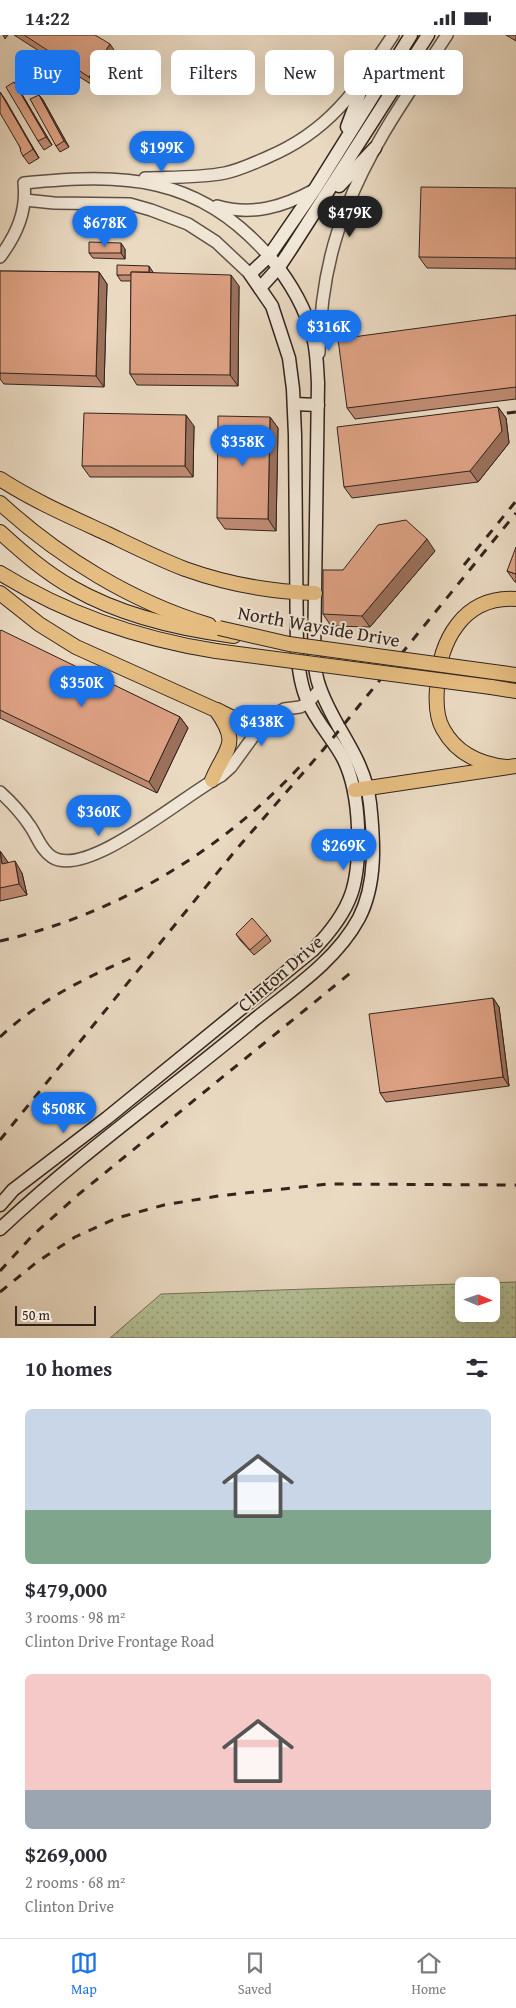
<!DOCTYPE html>
<meta charset="utf-8">
<style>
body{margin:0;font-family:"Gentium Book Plus",serif;background:#f2f2f3;color:#2b2b33;height:100vh;display:flex;flex-direction:column;font-size:19px;white-space:nowrap}
*{box-sizing:border-box;margin:0}
p{font-size:16px;color:#7c7c81}
.icon{flex:none;width:28px;height:28px;fill:none;stroke:currentColor;stroke-width:2;stroke-linecap:round;stroke-linejoin:round}
.map{position:relative;height:1303px;overflow:hidden}
.drawer{display:flex;flex-direction:column;background:#fff;flex:1}
.drawer>*{flex:none}
.hud{position:absolute;left:15px;top:15px;width:486px;height:45px;display:flex;gap:10px}
.needle{width:32px;rotate:92deg}
.buttons{position:absolute;left:455px;top:1242px;display:grid;gap:10px}
.buttons a{display:grid;place-items:center;width:45px;height:45px;border-radius:8px;background:#fff;box-shadow:0 5px 20px #0002;font-size:25px}
.scale{position:absolute;left:15px;bottom:12px;width:81px;box-sizing:border-box;padding-left:5px;border:2px solid #32231d;border-top:0;font-size:14px;line-height:18px;white-space:nowrap;color:#32231d;-webkit-text-stroke:4px #f1e7d7;paint-order:stroke}
.price{position:absolute;translate:-50% -42px;padding:0 11px;border-radius:18px;background:#1a73e8;color:#fff;font-size:16px;line-height:32px;filter:drop-shadow(0 1px 2px #0008)}
.price::after{content:'';position:absolute;left:50%;top:30px;width:15px;height:11px;margin-left:-8px;background:inherit;clip-path:polygon(0 0,100% 0,50% 100%)}
.price.on{background:#222;color:#fff}
ul{padding:0;list-style:none}
li{display:grid;align-content:center;gap:10px;height:265px;padding:0 25px}
li span{display:grid;place-items:center;height:155px;border-radius:8px;color:#555}
li>.icon{margin-inline-start:auto}
span .icon{width:90px;height:90px;fill:#fffc;stroke-width:1}
li b{font-size:21px}
h2{display:flex;justify-content:space-between;align-items:center;height:60px;padding:0 25px;font-size:21px}
.tag{padding:0 18px;border-radius:8px;background:#fff;box-shadow:0 5px 20px #0002;font-size:18px;line-height:45px}
.tag.on{background:#1a73e8;color:#fff}
.status{display:flex;justify-content:space-between;align-items:center;height:35px;padding:0 25px;background:#fff;direction:ltr}
.status svg{height:14px;fill:currentColor}
.menu{display:flex;justify-content:space-around;align-items:center;height:70px;border-top:1px solid #e1e1e2;background:#fff;font-size:14px;color:#7c7c81}
.menu a{display:grid;justify-items:center;gap:2px}
.menu .on{color:#1a73e8}
.map>svg:first-child{display:block}
.grass{fill:url(#grass-dots);stroke:#737259;fill-rule:evenodd}
.lines{fill:none;stroke-linecap:round;stroke-linejoin:round}
.tertiary-casing{stroke:#605146;stroke-width:14}
.secondary-casing{stroke:#32231d;stroke-width:15}
.primary-casing{stroke:#32231d;stroke-width:16}
.tertiary{stroke:#f1e7d7;stroke-width:11}
.secondary{stroke:#f1e7d7;stroke-width:12}
.primary{stroke:#e5bd81;stroke-width:14}
.rail{stroke:#32231d;stroke-width:3;stroke-dasharray:9 9;stroke-linecap:butt}
.primary-bridge-casing{stroke:#32231d;stroke-width:16;stroke-linecap:butt}
.primary-bridge{stroke:#e5bd81;stroke-width:14}
.wall{fill:#bf8b72;stroke:#32231d}
.shaded-wall{fill:#9b715c;stroke:#32231d}
.building{fill:#dea284;stroke:#32231d}
.labels{text-anchor:middle;stroke-width:4;stroke-linejoin:round;paint-order:stroke}
.street-label{font-size:19px;fill:#32231d;stroke:#f1e7d7}
</style>
<div class="status"><b>14:22</b><svg viewBox="0 0 49 12"><path d="M0 12V9h3v3zM5 12V6h3v6zM10 12V3h3v9zM15 12V0h3v12zM26 1h20v11H26zM47 4h2v5h-2z"/></svg></div>
<div class="map">
<svg width="516" height="1303" viewBox="0 0 516 1303">
<defs>
<pattern id="grass-dots" width="8" height="8" patternUnits="userSpaceOnUse" patternTransform="scale(1.25)"><rect width="8" height="8" fill="#b4c095"/><path d="M2 2h.1M6 6h.1" fill="none" stroke="#939c79" stroke-width="1.8" stroke-linecap="round"/></pattern>
</defs>
<rect width="100%" height="100%" fill="#eadac2"/>
<filter id="stains"><feTurbulence type="fractalNoise" baseFrequency=".004" numOctaves="4"/><feColorMatrix values="0 0 0 0 .2 0 0 0 0 .09 0 0 0 0 .02 0 0 0 .5 -.17"/></filter>
<radialGradient id="worn" r=".72"><stop offset=".6" stop-color="#630" stop-opacity="0"/><stop offset="1" stop-color="#630" stop-opacity=".3"/></radialGradient>
<path class="grass" d="M 516,1247 L 516,1303 L 110,1303 L 161,1259 ZM 464,1251 L 491,1251 L 491,1279 L 464,1279 Z"/>
<g class="lines">
<g class="tertiary-casing">
<g id="tertiary">
<path d="M 145,143 C 172,142 199,143 225,138 C 240,135 254,128 268,122 C 330,96 357,54 393,0"/>
<path d="M 25,165 L 54,168 L 130,169 L 151,175 L 188,189 L 216,207 L 250,239"/>
<path d="M 217,171 C 252,181 283,172 314,155"/>
<path d="M 0,222 C 17,199 27,176 24,148 C 125,138 198,140 269,221"/>
<path d="M 319,318 C 320,269 328,217 347,172 C 371,110 411,55 447,0"/>
<path d="M 0,757 C 11,767 22,779 30,791 C 37,801 41,815 52,822 C 87,845 188,757 221,741 L 231,732 L 266,684 L 284,674 L 300,672 L 308,668 L 320,654"/>
</g>
</g>
<g class="secondary-casing">
<g id="secondary">
<path d="M 347,92 L 367,39"/>
<path d="M 339,151 L 375,113"/>
<path d="M 260,253 L 279,232 L 291,214 L 428,0"/>
<path d="M 294,369 L 318,370"/>
<path d="M 0,1170 L 13,1155 L 107,1083 L 313,915 C 353,874 360,848 358,792 C 357,768 354,746 344,725 C 334,705 317,688 308,667 C 301,652 299,635 297,619 L 295,400 L 293,354 L 289,323 L 272,271 L 250,239 L 269,221 L 315,154 L 411,0"/>
<path d="M 0,1194 C 80,1119 170,1055 254,985 C 291,955 336,926 359,883 C 377,848 374,805 370,768 C 364,720 333,693 319,650 C 316,642 315,633 314,624 L 318,348 C 317,333 317,316 313,302 C 305,271 289,245 269,221"/>
</g>
</g>
<g class="primary-casing">
<g id="primary">
<path d="M 0,444 C 34,466 71,482 108,499 C 133,511 159,524 185,534 C 227,549 270,557 315,558"/>
<path d="M 0,468 C 59,522 132,567 209,590"/>
<path d="M 0,497 C 23,518 46,538 73,553 C 122,581 179,594 234,601"/>
<path d="M 0,538 C 66,579 140,604 216,616"/>
<path d="M 0,558 L 39,589 L 76,612 L 216,675 C 241,710 226,712 212,745"/>
<path d="M 494,637 L 516,640"/>
<path d="M 491,652 L 516,656"/>
<path d="M 217,675 C 233,683 248,693 266,684"/>
<path d="M 506,732 C 480,729 456,718 443,694 C 436,682 436,666 437,653 C 439,606 463,561 516,564"/>
<path d="M 355,755 L 516,731"/>
</g>
</g>
<use href="#tertiary" class="tertiary"/>
<use href="#secondary" class="secondary"/>
<use href="#primary" class="primary"/>
<g class="rail">
<path d="M 489,380 L 516,377"/>
<path d="M 464,530 L 516,466"/>
<path d="M 0,906 C 118,879 224,815 305,726"/>
<path d="M 0,1002 C 40,964 88,942 137,920"/>
<path d="M 0,1105 L 235,816 L 323,715 L 516,478"/>
<path d="M 0,1236 L 33,1200 L 79,1159 L 354,935"/>
<path d="M 0,1257 L 37,1227 L 75,1202 L 117,1183 L 164,1170 L 218,1161 L 328,1149 L 516,1150"/>
</g>
<g class="primary-bridge-casing">
<g id="primary-bridge">
<path d="M 219,593 L 289,609 L 494,637"/>
<path d="M 216,616 L 491,652"/>
</g>
</g>
<use href="#primary-bridge" class="primary-bridge"/>
</g>
<g class="wall">
<path d="M 14,0 L 95,0 L 118,21 L 97,53 Z"/>
<path d="M 506,0 L 516,0 L 516,6 Z"/>
<path d="M 20,56 L 52,110 L 44,115 L 38,106 Z"/>
<path d="M 0,57 L 39,123 L 29,129 L 23,121 Z"/>
<path d="M 39,60 L 43,65 L 69,112 L 60,117 L 56,111 Z"/>
<path d="M 516,153 L 516,234 L 427,233 L 419,222 Z"/>
<path d="M 125,214 L 125,224 L 93,223 L 89,218 Z"/>
<path d="M 0,236 L 99,237 L 107,249 L 104,352 L 4,349 L 0,344 Z"/>
<path d="M 153,237 L 153,238 L 239,251 L 238,351 L 137,350 L 130,339 L 131,246 L 121,246 L 117,240 Z"/>
<path d="M 516,280 L 516,364 L 355,384 L 347,373 Z"/>
<path d="M 498,372 L 506,383 L 509,408 L 478,447 L 352,463 L 344,452 Z"/>
<path d="M 270,382 L 278,393 L 276,496 L 225,494 L 217,483 Z"/>
<path d="M 194,391 L 193,442 L 90,442 L 82,431 Z"/>
<path d="M 435,516 L 370,592 L 331,591 L 323,579 L 343,535 Z"/>
<path d="M 507,536 L 516,539 L 516,547 L 515,547 Z"/>
<path d="M 0,596 L 180,682 L 188,693 L 157,758 L 0,683 Z"/>
<path d="M 0,816 L 8,828 L 22,838 L 27,860 L 0,866 Z"/>
<path d="M 236,899 L 267,900 L 271,906 L 254,920 L 240,905 Z"/>
<path d="M 493,963 L 499,972 L 509,1051 L 386,1067 L 380,1058 Z"/>
</g>
<g class="shaded-wall">
<path d="M 3,0 L 8,0 L 5,4 Z"/>
<path d="M 110,9 L 118,21 L 97,53 L 89,42 Z"/>
<path d="M 14,47 L 20,56 L 52,110 L 46,102 Z"/>
<path d="M 0,57 L 5,64 L 39,123 L 33,114 Z"/>
<path d="M 39,60 L 43,65 L 69,112 L 64,106 Z"/>
<path d="M 121,208 L 125,214 L 125,224 L 121,218 Z"/>
<path d="M 149,231 L 153,237 L 153,246 L 149,240 Z"/>
<path d="M 99,237 L 107,249 L 104,352 L 96,341 Z"/>
<path d="M 231,240 L 239,251 L 238,351 L 230,340 Z"/>
<path d="M 498,372 L 506,383 L 509,408 L 478,447 L 470,436 Z"/>
<path d="M 186,380 L 194,391 L 193,442 L 185,431 Z"/>
<path d="M 270,382 L 278,393 L 276,496 L 268,484 Z"/>
<path d="M 427,504 L 435,516 L 370,592 L 362,581 Z"/>
<path d="M 180,682 L 188,693 L 157,758 L 149,747 Z"/>
<path d="M 0,816 L 8,827 L 9,840 L 2,829 Z"/>
<path d="M 15,826 L 22,838 L 27,860 L 19,849 Z"/>
<path d="M 493,963 L 499,972 L 509,1051 L 503,1042 Z"/>
</g>
<g class="building">
<path d="M 24,0 L 95,0 L 110,9 L 89,42 Z"/>
<path d="M 14,47 L 46,102 L 38,106 L 6,52 Z"/>
<path d="M 0,57 L 33,114 L 23,121 L 20,115 L 21,114 L 0,78 Z"/>
<path d="M 39,60 L 64,106 L 56,111 L 30,64 Z"/>
<path d="M 421,152 L 516,153 L 516,223 L 419,222 Z"/>
<path d="M 89,207 L 121,208 L 121,218 L 89,218 Z"/>
<path d="M 117,230 L 149,231 L 149,237 L 131,237 L 131,240 L 117,240 Z"/>
<path d="M 0,236 L 99,237 L 96,341 L 0,338 Z"/>
<path d="M 131,237 L 231,240 L 230,340 L 130,339 Z"/>
<path d="M 516,280 L 516,352 L 347,373 L 338,304 Z"/>
<path d="M 498,372 L 502,396 L 470,436 L 344,452 L 337,392 Z"/>
<path d="M 84,378 L 186,380 L 185,431 L 82,431 Z"/>
<path d="M 218,381 L 270,382 L 268,484 L 217,483 Z"/>
<path d="M 406,485 L 427,504 L 362,581 L 323,579 L 323,535 L 343,535 L 378,490 Z"/>
<path d="M 516,512 L 516,539 L 507,536 Z"/>
<path d="M 1,595 L 180,682 L 149,747 L 0,675 L 0,596 Z"/>
<path d="M 0,816 L 2,829 L 15,826 L 19,849 L 0,853 Z"/>
<path d="M 252,883 L 267,900 L 250,915 L 236,899 Z"/>
<path d="M 493,963 L 503,1042 L 380,1058 L 369,979 Z"/>
</g>
<g class="labels">
<g class="street-label">
<text transform="translate(319 591) rotate(10)" y="7">North Wayside Drive</text>
<text transform="translate(280 938) rotate(-41)" y="7">Clinton Drive</text>
</g>
</g>
<rect width="100%" height="100%" filter="url(#stains)"/>
<rect width="100%" height="100%" fill="url(#worn)"/>
</svg>
<div class="buttons">
<a><svg class="needle" viewBox="-14 -14 28 28"><path d="M0-13l5 13h-10z" fill="#e53935"/><path d="M0 13l5-13h-10z" fill="#7c7c81"/></svg></a>
</div>
<div class="scale">50 m</div>
<b class="price" style="left:162px;top:138px">$199K</b>
<b class="price on" style="left:350px;top:203px">$479K</b>
<b class="price" style="left:105px;top:213px">$678K</b>
<b class="price" style="left:329px;top:317px">$316K</b>
<b class="price" style="left:243px;top:432px">$358K</b>
<b class="price" style="left:82px;top:673px">$350K</b>
<b class="price" style="left:262px;top:712px">$438K</b>
<b class="price" style="left:99px;top:802px">$360K</b>
<b class="price" style="left:344px;top:836px">$269K</b>
<b class="price" style="left:64px;top:1099px">$508K</b>
<div class="hud">
<a class="tag on">Buy</a>
<a class="tag">Rent</a>
<a class="tag">Filters</a>
<a class="tag">New</a>
<a class="tag">Apartment</a>
</div>
</div>
<section class="drawer">
<h2>10 homes<svg class="icon" aria-label="filters" viewBox="0 0 24 24"><path d="M4 7h16M4 17h16"/><circle cx="9" cy="7" r="2"/><circle cx="15" cy="17" r="2"/></svg></h2>
<ul>
<li><span style="background:linear-gradient(#c9d6e8 65%,#7fa58c 0)"><svg class="icon" aria-label="home" viewBox="0 0 24 24"><path d="M3 11l9-7 9 7M6 9v11h12V9"/></svg></span><div><b>$479,000</b><p>3 rooms · 98 m²</p><p>Clinton Drive Frontage Road</p></div></li>
<li><span style="background:linear-gradient(#f6c9c9 75%,#9aa5b1 0)"><svg class="icon" aria-label="home" viewBox="0 0 24 24"><path d="M3 11l9-7 9 7M6 9v11h12V9"/></svg></span><div><b>$269,000</b><p>2 rooms · 68 m²</p><p>Clinton Drive</p></div></li>
</ul>
</section>
<nav class="menu">
<a class="on"><svg class="icon" aria-label="map" viewBox="0 0 24 24"><path d="M3 6l6-2 6 2 6-2v14l-6 2-6-2-6 2zM9 4v14M15 6v14"/></svg>Map</a>
<a><svg class="icon" aria-label="saved" viewBox="0 0 24 24"><path d="M7 4h10v16l-5-4-5 4z"/></svg>Saved</a>
<a><svg class="icon" aria-label="home" viewBox="0 0 24 24"><path d="M3 11l9-7 9 7M6 9v11h12V9"/></svg>Home</a>
</nav>
